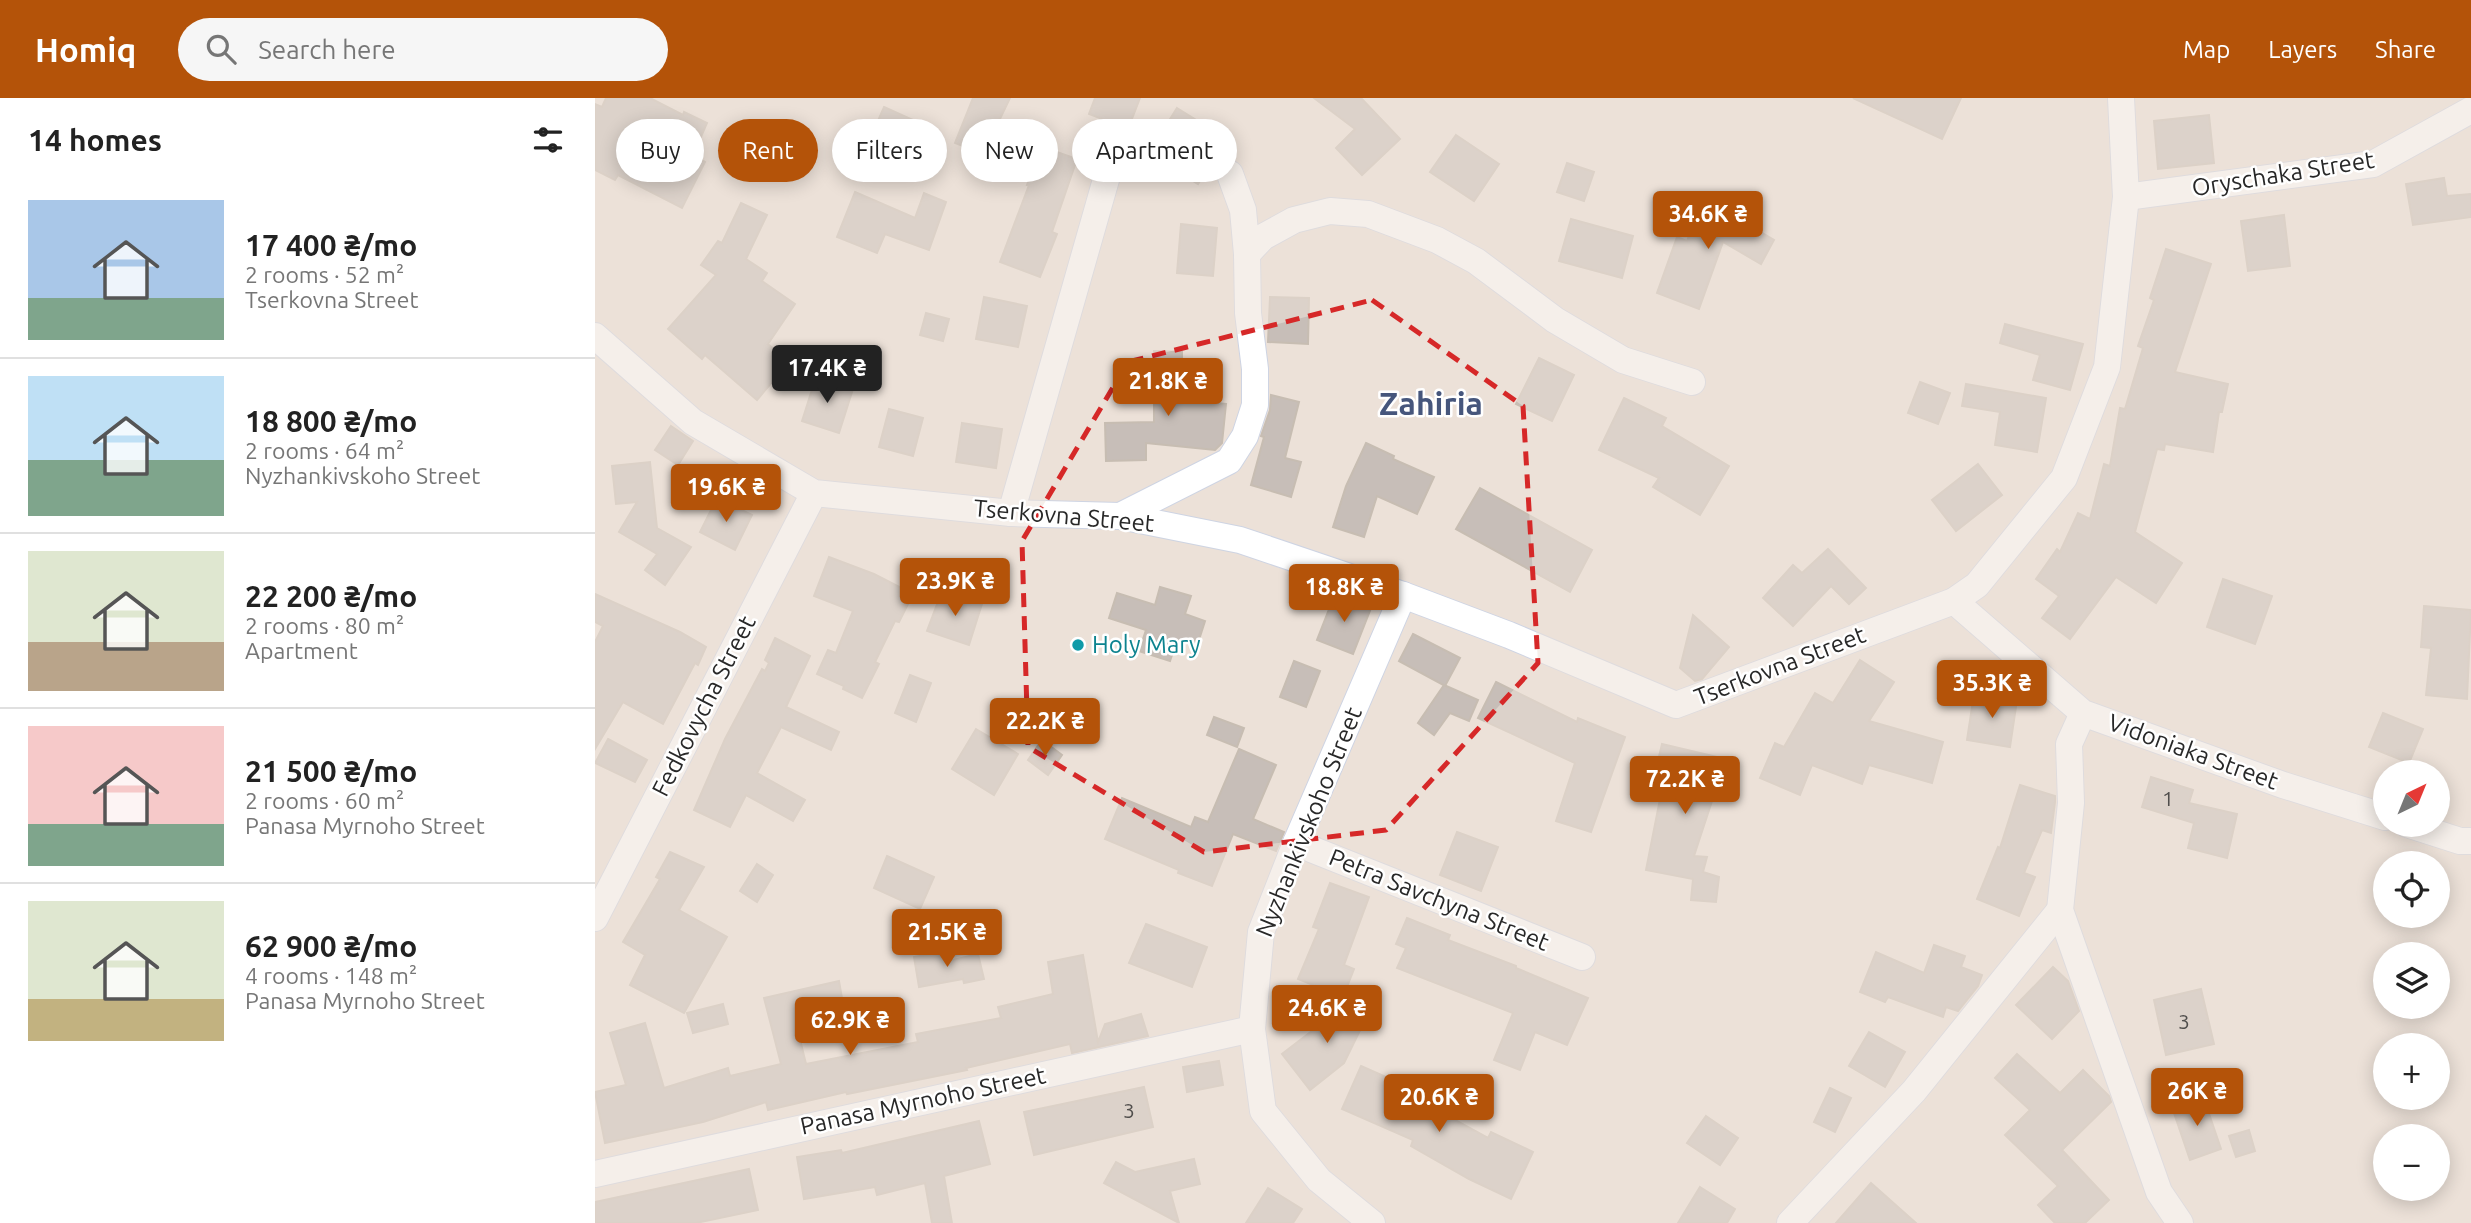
<!DOCTYPE html>
<meta charset="utf-8">
<style>
body{margin:0;font-family:Ubuntu,sans-serif;background:#f6f6f6;color:#222;height:100vh;display:flex;flex-direction:column;font-size:26px;white-space:nowrap}
*{box-sizing:border-box;margin:0}
p{font-size:23px;color:#767676}
.icon{flex:none;width:38px;height:38px;fill:none;stroke:currentColor;stroke-width:2;stroke-linecap:round;stroke-linejoin:round}
.map{position:relative;flex:1;overflow:hidden}
.side{display:flex;flex-direction:column;background:#fff;width:595px}
.side>*{flex:none}
.guide{position:absolute;left:21px;top:21px;width:665px;height:63px;display:flex;gap:14px}
.needle{width:46px;rotate:43deg}
.fabs{position:absolute;left:1778px;top:662px;display:grid;gap:14px}
.fabs a{display:grid;place-items:center;width:77px;height:77px;border-radius:50%;background:#fff;box-shadow:0 4px 18px #0003;font-size:35px}
.price{position:absolute;translate:-50% -60px;padding:0 16px;border-radius:7px;background:#b45309;color:#fff;font-size:23px;line-height:46px;filter:drop-shadow(0 2px 4px #0008)}
.price::after{content:'';position:absolute;left:50%;top:42px;width:21px;height:16px;margin-left:-10px;background:inherit;clip-path:polygon(0 0,100% 0,50% 100%)}
.price.current{background:#222;color:#fff}
ul{padding:0;list-style:none}
li{display:flex;align-items:center;gap:21px;height:175px;padding:0 28px}
li+li{border-top:2px solid #e0e0e0}
li span{display:grid;place-items:center;flex:none;width:196px;height:140px;border-radius:0px;color:#555}
li>.icon{margin-inline-start:auto}
span .icon{width:84px;height:84px;fill:#fffc;stroke-width:1}
li b{font-size:30px}
h2{display:flex;justify-content:space-between;align-items:center;height:84px;padding:0 28px;font-size:30px}
.tag{padding:0 24px;border-radius:32px;background:#fff;box-shadow:0 4px 18px #0003;font-size:24px;line-height:63px}
.tag.current{background:#b45309;color:#fff}
header{display:flex;align-items:center;gap:42px;box-sizing:border-box;height:98px;padding:0 35px;background:#b45309;color:#fff}
header strong{font-size:33px}
nav{display:flex;gap:38px;margin-inline-start:auto;font-size:24px}
.search{width:490px;height:63px;background:#f6f6f6;display:flex;align-items:center;gap:18px;box-sizing:border-box;padding:0 24px;border-radius:38px;color:#767676;font-size:26px}
main{display:flex;flex:1;min-height:0}
.map>svg:first-child{display:block}
.building{fill:#c7beb8;stroke:#c7bdb2;stroke-width:2}
.lines{fill:none;stroke-linecap:round;stroke-linejoin:round}
.minor-casing{stroke:#ced4e3;stroke-width:28}
.minor{stroke:#fff;stroke-width:26}
.marked{fill:none;stroke:#d62828;stroke-width:5;stroke-dasharray:14 9;stroke-linejoin:round}
.culture-dot{fill:#0f9aa8;stroke:#fff;stroke-width:2.5}
.labels{text-anchor:middle;stroke-width:5;stroke-linejoin:round;paint-order:stroke}
.number-label{font-size:21px;fill:#504e4c}
.street-label{font-size:24px;fill:#282828;stroke:#fff}
.culture-label{font-size:24px;fill:#0d838f;stroke:#fff;text-anchor:start}
.district-label{font-size:32px;font-weight:bold;fill:#46567c;stroke:#fff}
</style>
<header>
<strong>Homiq</strong>
<div class="search"><svg class="icon" aria-label="search" viewBox="0 0 24 24"><circle cx="10" cy="10" r="6"/><path d="M15 15l6 6"/></svg>Search here</div>
<nav><a>Map</a><a>Layers</a><a>Share</a></nav>
</header>
<main>
<section class="side">
<h2>14 homes<svg class="icon" aria-label="filters" viewBox="0 0 24 24"><path d="M4 7h16M4 17h16"/><circle cx="9" cy="7" r="2"/><circle cx="15" cy="17" r="2"/></svg></h2>
<ul>
<li><span style="background:linear-gradient(#a9c7e8 70%,#7fa58c 0)"><svg class="icon" aria-label="home" viewBox="0 0 24 24"><path d="M3 11l9-7 9 7M6 9v11h12V9"/></svg></span><div><b>17 400 ₴/mo</b><p>2 rooms · 52 m²</p><p>Tserkovna Street</p></div></li>
<li><span style="background:linear-gradient(#bfe0f5 60%,#7fa58c 0)"><svg class="icon" aria-label="home" viewBox="0 0 24 24"><path d="M3 11l9-7 9 7M6 9v11h12V9"/></svg></span><div><b>18 800 ₴/mo</b><p>2 rooms · 64 m²</p><p>Nyzhankivskoho Street</p></div></li>
<li><span style="background:linear-gradient(#dfe7d0 65%,#b9a48a 0)"><svg class="icon" aria-label="home" viewBox="0 0 24 24"><path d="M3 11l9-7 9 7M6 9v11h12V9"/></svg></span><div><b>22 200 ₴/mo</b><p>2 rooms · 80 m²</p><p>Apartment</p></div></li>
<li><span style="background:linear-gradient(#f6c9c9 70%,#7fa58c 0)"><svg class="icon" aria-label="home" viewBox="0 0 24 24"><path d="M3 11l9-7 9 7M6 9v11h12V9"/></svg></span><div><b>21 500 ₴/mo</b><p>2 rooms · 60 m²</p><p>Panasa Myrnoho Street</p></div></li>
<li><span style="background:linear-gradient(#dfe7d0 70%,#c2b280 0)"><svg class="icon" aria-label="home" viewBox="0 0 24 24"><path d="M3 11l9-7 9 7M6 9v11h12V9"/></svg></span><div><b>62 900 ₴/mo</b><p>4 rooms · 148 m²</p><p>Panasa Myrnoho Street</p></div></li>
</ul>
</section>
<div class="map">
<svg width="1876" height="1125" viewBox="0 0 1876 1125">
<rect width="100%" height="100%" fill="#ece1d8"/>
<g class="building">
<path d="M 11,0 L 55,0 L 88,17 L 89,14 L 112,25 L 98,57 L 110,64 L 87,110 L 23,77 L 20,82 L 0,72 L 0,6 L 7,9 Z"/>
<path d="M 378,0 L 415,0 L 403,25 L 408,27 L 396,59 L 360,45 Z"/>
<path d="M 500,0 L 545,0 L 533,31 L 494,16 Z"/>
<path d="M 719,0 L 766,0 L 805,41 L 767,77 L 741,50 L 760,31 Z"/>
<path d="M 1258,0 L 1366,0 L 1347,41 Z"/>
<path d="M 289,9 L 329,27 L 312,68 L 271,50 Z"/>
<path d="M 582,10 L 632,41 L 603,86 L 554,55 Z"/>
<path d="M 1614,17 L 1619,65 L 1563,71 L 1559,23 Z"/>
<path d="M 861,37 L 904,66 L 879,103 L 835,74 Z"/>
<path d="M 445,48 L 482,61 L 457,134 L 462,136 L 445,179 L 405,164 L 434,87 L 432,87 Z"/>
<path d="M 972,65 L 999,74 L 989,103 L 962,94 Z"/>
<path d="M 1849,80 L 1852,98 L 1876,96 L 1876,119 L 1818,127 L 1811,86 Z"/>
<path d="M 260,94 L 320,120 L 329,95 L 351,104 L 334,152 L 290,136 L 282,155 L 242,139 Z"/>
<path d="M 1110,95 L 1135,105 L 1131,114 L 1179,142 L 1166,166 L 1128,144 L 1104,211 L 1062,195 L 1082,139 L 1092,143 Z"/>
<path d="M 146,105 L 172,117 L 151,161 L 172,175 L 167,183 L 200,206 L 173,246 L 194,264 L 162,302 L 110,257 L 107,261 L 73,231 L 121,177 L 106,167 L 123,143 L 127,145 Z"/>
<path d="M 1689,117 L 1695,168 L 1653,173 L 1646,123 Z"/>
<path d="M 976,121 L 1038,138 L 1027,180 L 964,163 Z"/>
<path d="M 586,126 L 622,130 L 618,178 L 582,175 Z"/>
<path d="M 1571,151 L 1616,166 L 1580,274 L 1633,286 L 1627,314 L 1624,314 L 1618,354 L 1570,346 L 1569,352 L 1562,351 L 1540,434 L 1587,465 L 1561,505 L 1521,479 L 1475,541 L 1447,520 L 1464,498 L 1441,481 L 1462,451 L 1465,454 L 1483,415 L 1495,421 L 1509,366 L 1515,368 L 1525,310 L 1530,311 L 1548,250 L 1543,248 L 1559,202 L 1555,200 Z"/>
<path d="M 389,199 L 432,208 L 423,249 L 381,241 Z"/>
<path d="M 675,199 L 714,200 L 713,246 L 673,244 Z"/>
<path d="M 331,215 L 354,221 L 348,243 L 325,237 Z"/>
<path d="M 1410,226 L 1488,246 L 1475,292 L 1438,282 L 1445,257 L 1405,245 Z"/>
<path d="M 559,253 L 587,254 L 587,302 L 631,306 L 627,345 L 620,352 L 551,345 L 551,362 L 511,363 L 510,325 L 559,324 Z"/>
<path d="M 944,260 L 979,277 L 957,323 L 921,306 Z"/>
<path d="M 221,279 L 258,291 L 244,335 L 207,323 Z"/>
<path d="M 1325,284 L 1355,295 L 1343,326 L 1313,315 Z"/>
<path d="M 1371,286 L 1451,300 L 1442,354 L 1400,347 L 1405,314 L 1367,308 Z"/>
<path d="M 676,297 L 704,304 L 690,360 L 706,364 L 696,399 L 656,387 L 669,339 L 666,338 L 675,312 Z"/>
<path d="M 1029,300 L 1071,320 L 1067,328 L 1134,368 L 1105,417 L 1058,389 L 1064,380 L 1004,352 Z"/>
<path d="M 294,311 L 328,320 L 318,358 L 284,349 Z"/>
<path d="M 367,325 L 407,331 L 401,370 L 361,364 Z"/>
<path d="M 76,328 L 98,343 L 83,367 L 60,352 Z"/>
<path d="M 771,345 L 799,358 L 798,361 L 839,379 L 822,416 L 782,398 L 769,439 L 738,429 L 751,388 Z"/>
<path d="M 55,364 L 62,430 L 96,449 L 70,487 L 50,472 L 62,456 L 24,434 L 42,404 L 21,406 L 17,368 Z"/>
<path d="M 1383,366 L 1407,397 L 1361,433 L 1337,402 Z"/>
<path d="M 885,390 L 997,452 L 975,494 L 861,431 Z"/>
<path d="M 122,400 L 157,417 L 140,452 L 105,434 Z"/>
<path d="M 1233,451 L 1271,490 L 1254,506 L 1236,488 L 1198,528 L 1168,500 L 1198,467 L 1207,475 Z"/>
<path d="M 234,459 L 279,476 L 318,496 L 304,524 L 300,523 L 280,564 L 284,566 L 267,600 L 248,591 L 249,588 L 222,576 L 233,552 L 241,555 L 258,513 L 219,498 Z"/>
<path d="M 1628,481 L 1677,498 L 1660,546 L 1612,529 Z"/>
<path d="M 565,489 L 596,498 L 590,516 L 610,523 L 602,548 L 582,542 L 575,563 L 544,553 L 551,532 L 514,520 L 522,495 L 560,507 Z"/>
<path d="M 347,493 L 387,506 L 374,547 L 332,533 Z"/>
<path d="M 0,496 L 85,534 L 111,549 L 103,567 L 100,565 L 68,626 L 28,604 L 0,651 L 0,544 L 8,528 L 0,524 Z"/>
<path d="M 740,496 L 776,510 L 758,556 L 722,542 Z"/>
<path d="M 1829,508 L 1876,512 L 1872,601 L 1831,597 L 1836,550 L 1826,549 Z"/>
<path d="M 1098,517 L 1134,549 L 1107,581 L 1100,583 L 1085,570 Z"/>
<path d="M 818,536 L 865,560 L 850,588 L 804,563 Z"/>
<path d="M 180,540 L 215,558 L 191,609 L 244,634 L 236,652 L 186,629 L 162,675 L 210,702 L 198,723 L 151,697 L 135,729 L 99,712 L 130,641 L 167,571 L 170,573 L 174,565 L 170,562 Z"/>
<path d="M 1265,562 L 1299,584 L 1274,623 L 1348,644 L 1337,685 L 1274,667 L 1267,686 L 1217,667 L 1205,697 L 1165,680 L 1180,645 L 1189,649 L 1220,595 L 1238,605 Z"/>
<path d="M 699,563 L 725,573 L 711,609 L 685,599 Z"/>
<path d="M 315,577 L 336,585 L 321,624 L 300,615 Z"/>
<path d="M 901,584 L 982,624 L 983,620 L 1030,639 L 996,734 L 961,723 L 980,665 L 883,620 Z"/>
<path d="M 849,587 L 883,602 L 874,623 L 855,615 L 839,637 L 823,625 Z"/>
<path d="M 1379,596 L 1422,602 L 1415,649 L 1372,642 Z"/>
<path d="M 1788,615 L 1828,631 L 1814,665 L 1774,649 Z"/>
<path d="M 619,619 L 649,630 L 642,649 L 612,637 Z"/>
<path d="M 381,631 L 423,656 L 399,697 L 357,671 Z"/>
<path d="M 13,641 L 52,662 L 40,684 L 0,665 Z"/>
<path d="M 447,642 L 467,657 L 453,677 L 433,662 Z"/>
<path d="M 1067,646 L 1135,662 L 1126,699 L 1119,697 L 1099,758 L 1112,759 L 1108,774 L 1124,779 L 1121,804 L 1096,802 L 1098,781 L 1051,772 L 1067,691 L 1057,688 Z"/>
<path d="M 644,651 L 681,667 L 658,721 L 689,734 L 681,753 L 638,736 L 617,788 L 583,775 L 584,772 L 510,741 L 527,700 L 596,729 L 600,719 L 613,724 Z"/>
<path d="M 1556,679 L 1598,692 L 1594,705 L 1642,716 L 1632,760 L 1593,750 L 1599,725 L 1547,709 Z"/>
<path d="M 1425,687 L 1460,698 L 1460,704 L 1456,735 L 1447,732 L 1429,775 L 1440,779 L 1424,818 L 1382,801 L 1403,749 L 1405,750 Z"/>
<path d="M 862,734 L 903,749 L 886,793 L 845,777 Z"/>
<path d="M 75,754 L 109,769 L 84,812 L 132,839 L 89,915 L 35,887 L 50,857 L 28,844 L 65,781 L 61,779 Z"/>
<path d="M 292,758 L 339,779 L 325,811 L 279,790 Z"/>
<path d="M 162,766 L 178,777 L 162,804 L 145,793 Z"/>
<path d="M 735,785 L 774,799 L 749,867 L 759,871 L 748,899 L 703,881 L 724,831 L 718,829 Z"/>
<path d="M 812,820 L 855,837 L 853,842 L 921,868 L 921,870 L 993,900 L 972,947 L 940,934 L 925,972 L 899,962 L 918,915 L 802,870 L 811,850 L 801,846 Z"/>
<path d="M 551,826 L 612,849 L 597,889 L 534,865 Z"/>
<path d="M 1339,847 L 1370,858 L 1366,869 L 1387,877 L 1383,888 L 1363,913 L 1351,909 L 1348,919 L 1293,899 L 1290,904 L 1265,894 L 1281,854 L 1329,875 Z"/>
<path d="M 352,853 L 354,863 L 383,856 L 389,881 L 369,885 L 368,881 L 324,889 L 319,859 Z"/>
<path d="M 488,857 L 503,944 L 510,926 L 546,916 L 553,938 L 477,955 L 475,946 L 371,970 L 372,972 L 252,996 L 251,994 L 173,1012 L 171,1004 L 108,1024 L 10,1045 L 0,994 L 31,987 L 15,935 L 50,925 L 69,990 L 133,970 L 135,978 L 186,966 L 169,900 L 244,883 L 248,906 L 213,913 L 217,926 L 202,929 L 211,966 L 323,944 L 321,936 L 406,920 L 403,909 L 458,896 L 453,864 Z"/>
<path d="M 1458,869 L 1473,883 L 1484,913 L 1457,941 L 1421,907 Z"/>
<path d="M 1606,891 L 1619,946 L 1571,957 L 1559,902 Z"/>
<path d="M 756,903 L 775,912 L 749,965 L 715,992 L 687,956 Z"/>
<path d="M 128,906 L 133,926 L 98,935 L 92,915 Z"/>
<path d="M 1274,934 L 1310,954 L 1290,989 L 1254,968 Z"/>
<path d="M 1422,956 L 1465,995 L 1488,972 L 1514,998 L 1516,1004 L 1467,1052 L 1514,1102 L 1490,1125 L 1460,1125 L 1443,1107 L 1463,1088 L 1410,1037 L 1435,1012 L 1400,980 Z"/>
<path d="M 624,963 L 628,987 L 592,994 L 588,969 Z"/>
<path d="M 766,968 L 807,986 L 805,992 L 893,1040 L 896,1034 L 938,1054 L 916,1101 L 874,1081 L 816,1048 L 818,1042 L 747,1011 Z"/>
<path d="M 549,989 L 558,1029 L 439,1057 L 429,1014 Z"/>
<path d="M 1235,990 L 1256,1000 L 1240,1034 L 1219,1024 Z"/>
<path d="M 1608,998 L 1626,1051 L 1595,1062 L 1577,1009 Z"/>
<path d="M 1111,1018 L 1143,1040 L 1125,1067 L 1092,1045 Z"/>
<path d="M 384,1023 L 395,1066 L 349,1078 L 357,1125 L 337,1125 L 330,1085 L 282,1097 L 280,1089 L 209,1101 L 202,1059 L 246,1052 L 247,1055 Z"/>
<path d="M 1654,1032 L 1660,1053 L 1641,1059 L 1634,1038 Z"/>
<path d="M 599,1061 L 605,1086 L 575,1093 L 584,1125 L 509,1085 L 521,1064 L 540,1074 Z"/>
<path d="M 154,1071 L 163,1112 L 101,1125 L 0,1125 L 0,1104 Z"/>
<path d="M 1276,1085 L 1321,1125 L 1241,1125 Z"/>
<path d="M 1105,1089 L 1140,1111 L 1132,1125 L 1083,1125 Z"/>
<path d="M 673,1090 L 707,1111 L 698,1125 L 651,1125 Z"/>
</g>
<g class="lines">
<g class="minor-casing">
<g id="minor">
<path d="M 635,76 L 648,112 L 652,156"/>
<path d="M 1531,99 L 1778,66 L 1876,12"/>
<path d="M 0,238 L 98,324 L 219,395 L 416,415 L 525,418 L 645,442 L 808,497 L 914,537 L 1081,607 L 1359,503 L 1382,487 L 1469,380 L 1512,269 L 1531,99 L 1526,0"/>
<path d="M 416,415 L 518,57"/>
<path d="M 525,418 L 634,363 L 650,338 L 660,307 L 660,271 L 653,215 L 652,156 L 668,139 L 699,122 L 735,113 L 773,116 L 842,142 L 881,163 L 960,222 L 1028,262 L 1097,284"/>
<path d="M 1359,503 L 1488,615 L 1688,687 L 1790,719"/>
<path d="M 1488,615 L 1474,646 L 1476,705 L 1465,812 L 1564,1094 L 1585,1125"/>
<path d="M 1812,726 L 1865,743 L 1876,743"/>
<path d="M 701,745 L 987,859"/>
<path d="M 0,820 L 219,395"/>
<path d="M 0,1076 L 657,931"/>
<path d="M 777,1125 L 724,1082 L 668,1013 L 657,931 L 666,834 L 701,745 L 808,497"/>
<path d="M 1195,1125 L 1319,993 L 1465,812"/>
</g>
</g>
<use href="#minor" class="minor"/>
</g>
<path d="M0 0H1876V1125H0ZM 777,202 L 928,308 L 943,565 L 791,732 L 609,754 L 433,649 L 427,443 L 533,264 Z" fill="#ece1d8" fill-opacity=".55" fill-rule="evenodd"/>
<path class="marked" d="M 777,202 L 928,308 L 943,565 L 791,732 L 609,754 L 433,649 L 427,443 L 533,264 Z"/>
<circle class="culture-dot" cx="483" cy="547" r="7"/>
<g class="labels">
<g class="number-label">
<text x="1573" y="708">1</text>
<text x="1589" y="931">3</text>
<text x="534" y="1020">3</text>
</g>
<g class="street-label">
<text transform="translate(1688 76) rotate(-9)" y="8">Oryschaka Street</text>
<text transform="translate(469 418) rotate(5)" y="8">Tserkovna Street</text>
<text transform="translate(1185 568) rotate(-21)" y="8">Tserkovna Street</text>
<text transform="translate(109 608) rotate(-63)" y="8">Fedkovycha Street</text>
<text transform="translate(1598 654) rotate(20)" y="8">Vidoniaka Street</text>
<text transform="translate(714 724) rotate(-68)" y="8">Nyzhankivskoho Street</text>
<text transform="translate(844 802) rotate(22)" y="8">Petra Savchyna Street</text>
<text transform="translate(328 1003) rotate(-12)" y="8">Panasa Myrnoho Street</text>
</g>
<g class="culture-label">
<text x="497" y="555">Holy Mary</text>
</g>
<g class="district-label">
<text x="836" y="317">Zahiria</text>
</g>
</g>
</svg>
<div class="fabs">
<a><svg class="needle" viewBox="-14 -14 28 28"><path d="M0-13l5 13h-10z" fill="#e53935"/><path d="M0 13l5-13h-10z" fill="#767676"/></svg></a>
<a><svg class="icon" aria-label="locate" viewBox="0 0 24 24"><circle cx="12" cy="12" r="6"/><path d="M12 2v4M12 18v4M2 12h4M18 12h4"/></svg></a>
<a><svg class="icon" aria-label="layers" viewBox="0 0 24 24"><path d="M12 4l9 5-9 5-9-5zM3 14l9 5 9-5"/></svg></a>
<a>+</a>
<a>−</a>
</div>
<b class="price" style="left:1113px;top:153px">34.6K ₴</b>
<b class="price current" style="left:232px;top:307px">17.4K ₴</b>
<b class="price" style="left:573px;top:320px">21.8K ₴</b>
<b class="price" style="left:131px;top:426px">19.6K ₴</b>
<b class="price" style="left:360px;top:520px">23.9K ₴</b>
<b class="price" style="left:749px;top:526px">18.8K ₴</b>
<b class="price" style="left:1397px;top:622px">35.3K ₴</b>
<b class="price" style="left:450px;top:660px">22.2K ₴</b>
<b class="price" style="left:1090px;top:718px">72.2K ₴</b>
<b class="price" style="left:352px;top:871px">21.5K ₴</b>
<b class="price" style="left:732px;top:947px">24.6K ₴</b>
<b class="price" style="left:255px;top:959px">62.9K ₴</b>
<b class="price" style="left:1602px;top:1030px">26K ₴</b>
<b class="price" style="left:844px;top:1036px">20.6K ₴</b>
<div class="guide">
<a class="tag">Buy</a>
<a class="tag current">Rent</a>
<a class="tag">Filters</a>
<a class="tag">New</a>
<a class="tag">Apartment</a>
</div>
</div>
</main>
